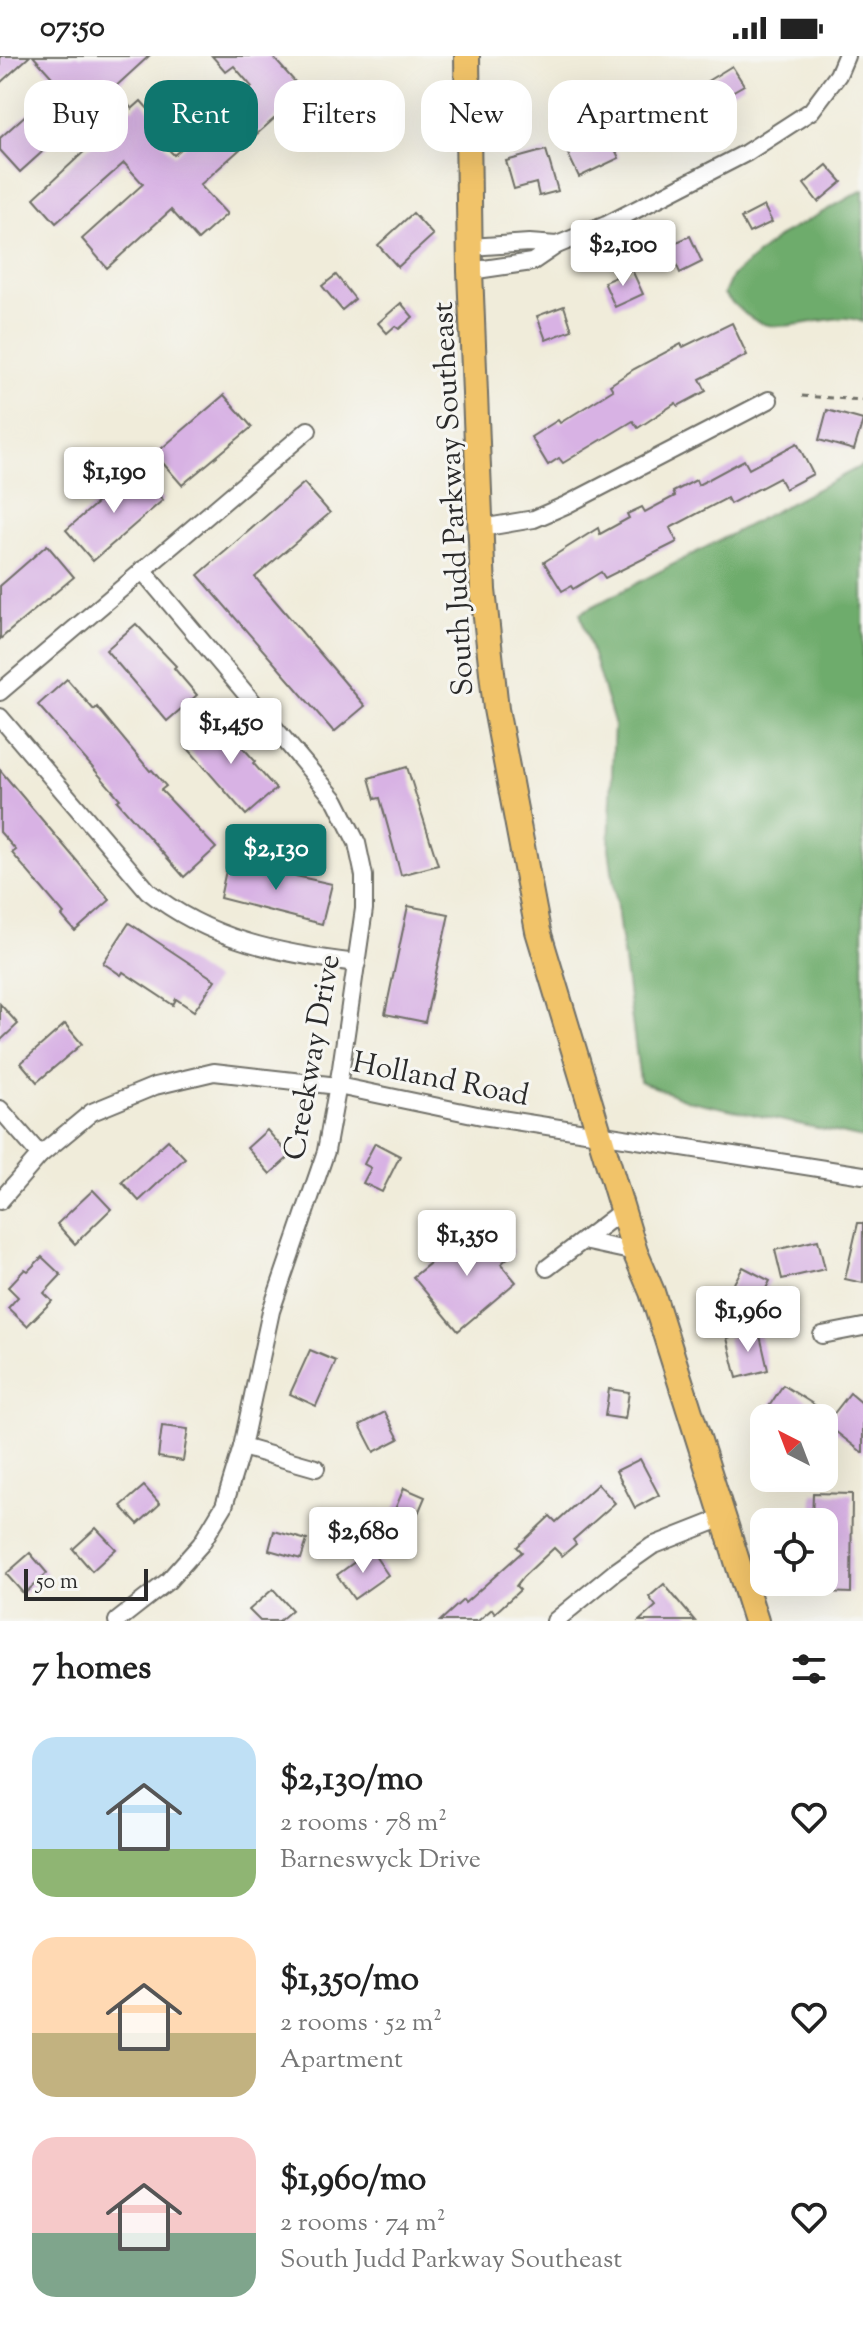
<!DOCTYPE html>
<meta charset="utf-8">
<style>
body{margin:0;font-family:"Sorts Mill Goudy",serif;background:#f2f2f2;color:#222;height:100vh;display:flex;flex-direction:column;font-size:30px;white-space:nowrap}
*{box-sizing:border-box;margin:0}
p{font-size:26px;color:#767676}
.icon{flex:none;width:44px;height:44px;fill:none;stroke:currentColor;stroke-width:2;stroke-linecap:round;stroke-linejoin:round}
.map{position:relative;height:1565px;overflow:hidden}
.drawer{display:flex;flex-direction:column;background:#fff;flex:1}
.drawer>*{flex:none}
.top-card{position:absolute;left:24px;top:24px;width:816px;height:72px;display:flex;gap:16px}
.needle{width:52px;rotate:318deg}
.fabs{position:absolute;left:750px;top:1348px;display:grid;gap:16px}
.fabs a{display:grid;place-items:center;width:88px;height:88px;border-radius:16px;background:#fff;box-shadow:0 8px 32px #0002;font-size:40px}
.scale{position:absolute;left:24px;bottom:20px;width:124px;box-sizing:border-box;padding-left:8px;border:4px solid #2b2b2b;border-top:0;font-size:22px;line-height:28px;white-space:nowrap;color:#2b2b2b;-webkit-text-stroke:6px #f6f6f2;paint-order:stroke}
.price{position:absolute;translate:-50% -68px;padding:0 18px;border-radius:8px;background:#fff;color:#222;font-size:26px;line-height:52px;filter:drop-shadow(0 2px 4px #0008)}
.price::after{content:'';position:absolute;left:50%;top:48px;width:24px;height:18px;margin-left:-12px;background:inherit;clip-path:polygon(0 0,100% 0,50% 100%)}
.price.on{background:#0f766e;color:#fff}
ul{padding:0;list-style:none}
li{display:flex;align-items:center;gap:24px;height:200px;padding:0 32px}
li span{display:grid;place-items:center;flex:none;width:224px;height:160px;border-radius:24px;color:#555}
li>.icon{margin-inline-start:auto}
span .icon{width:96px;height:96px;fill:#fffc;stroke-width:1}
li b{font-size:34px}
h2{display:flex;justify-content:space-between;align-items:center;height:96px;padding:0 32px;font-size:34px}
.chip{padding:0 28px;border-radius:24px;background:#fff;box-shadow:0 8px 32px #0002;font-size:28px;line-height:72px}
.chip.on{background:#0f766e;color:#fff}
.status{display:flex;justify-content:space-between;align-items:center;height:56px;padding:0 40px;background:#fff;direction:ltr}
.status svg{height:22px;fill:currentColor}
.map>svg:first-child{display:block}
.forest{fill:#6eac6c;stroke:#4c6c4c;stroke-width:2}
.building{fill:#d8b2e4}
.lines{fill:none;stroke-linecap:round;stroke-linejoin:round}
.minor-casing{stroke:#706f68;stroke-width:20}
.highway-casing{stroke:#706f68;stroke-width:28}
.path{stroke:#706f68;stroke-width:3;stroke-dasharray:6 6;stroke-linecap:butt}
.minor{stroke:#fff;stroke-width:16}
.highway{stroke:#f1c369;stroke-width:24}
.labels{text-anchor:middle;stroke-width:6;stroke-linejoin:round;paint-order:stroke}
.street-label{font-size:30px;fill:#2b2b2b;stroke:#f6f6f2}
</style>
<div class="status"><b>07:50</b><svg viewBox="0 0 49 12"><path d="M0 12V9h3v3zM5 12V6h3v6zM10 12V3h3v9zM15 12V0h3v12zM26 1h20v11H26zM47 4h2v5h-2z"/></svg></div>
<div class="map">
<svg width="863" height="1565" viewBox="0 0 863 1565">
<rect width="100%" height="100%" fill="#f6f6f2"/>
<filter id="ink" filterUnits="userSpaceOnUse"><feTurbulence type="fractalNoise" baseFrequency=".0125" numOctaves="2"/><feDisplacementMap in="SourceGraphic" scale="16" xChannelSelector="R" yChannelSelector="G"/><feConvolveMatrix kernelMatrix="1 2 1 2 8 2 1 2 1" color-interpolation-filters="sRGB"/></filter>
<filter id="wash" filterUnits="userSpaceOnUse"><feTurbulence type="fractalNoise" baseFrequency=".006" numOctaves="4" result="noise"/><feDisplacementMap in="SourceGraphic" scale="32" xChannelSelector="R" yChannelSelector="G"/><feGaussianBlur stdDeviation="1.8" result="paint"/><feColorMatrix in="noise" values="0 0 0 0 0 0 0 0 0 0 0 0 0 0 0 0 0 1.4 0 .05"/><feComposite in="paint" operator="in"/></filter>
<g filter="url(#wash)">
<rect width="100%" height="100%" fill="#f0ecda"/>
<g class="forest">
<path d="M 863,134 L 863,266 C 849,260 840,262 826,264 C 775,271 762,280 724,238 L 732,220 L 781,179 Z"/>
<path d="M 863,409 L 863,1082 L 686,1044 L 640,1025 L 609,792 L 614,667 L 580,557 Z"/>
</g>
<g id="blocks">
<g class="building">
<path d="M 0,0 L 30,0 L 0,27 Z"/>
<path d="M 33,0 L 149,0 L 114,32 L 132,53 L 141,45 L 164,71 L 155,79 L 174,99 L 252,31 L 234,10 L 226,16 L 212,0 L 272,0 L 304,36 L 200,129 L 227,158 L 198,184 L 171,154 L 107,212 L 82,183 L 143,128 L 124,107 L 56,167 L 34,142 L 101,80 L 82,60 L 20,116 L 0,94 L 0,82 L 59,29 Z"/>
<path d="M 732,10 L 744,29 L 660,77 L 650,57 L 697,34 L 696,32 Z"/>
<path d="M 608,78 L 619,102 L 579,121 L 568,98 Z"/>
<path d="M 546,94 L 558,135 L 539,140 L 536,127 L 514,133 L 506,105 Z"/>
<path d="M 827,109 L 842,126 L 818,146 L 804,128 Z"/>
<path d="M 764,150 L 772,166 L 749,177 L 741,162 Z"/>
<path d="M 413,157 L 433,179 L 398,211 L 378,189 Z"/>
<path d="M 690,180 L 702,206 L 680,217 L 668,190 Z"/>
<path d="M 632,214 L 643,238 L 615,251 L 604,226 Z"/>
<path d="M 336,219 L 355,243 L 342,254 L 322,230 Z"/>
<path d="M 401,247 L 413,261 L 399,273 L 395,270 L 387,277 L 378,267 Z"/>
<path d="M 564,250 L 572,274 L 546,284 L 537,260 Z"/>
<path d="M 732,267 L 747,299 L 700,323 L 706,335 L 678,350 L 676,347 L 638,372 L 633,365 L 563,407 L 559,402 L 548,409 L 531,381 L 558,364 L 560,367 L 613,334 L 610,329 L 634,313 L 681,288 L 683,291 Z"/>
<path d="M 224,339 L 252,371 L 182,429 L 155,398 Z"/>
<path d="M 827,354 L 863,364 L 854,394 L 819,384 Z"/>
<path d="M 797,387 L 813,418 L 785,433 L 779,422 L 730,448 L 727,442 L 670,472 L 677,486 L 605,522 L 601,516 L 573,533 L 571,530 L 562,535 L 544,506 L 598,472 L 600,478 L 629,462 L 627,458 L 642,451 L 645,456 L 675,440 L 673,436 L 696,424 L 698,429 L 744,404 L 749,413 Z"/>
<path d="M 136,413 L 163,444 L 93,505 L 66,474 Z"/>
<path d="M 304,427 L 330,457 L 255,521 L 365,650 L 334,676 L 198,519 Z"/>
<path d="M 47,489 L 74,521 L 0,583 L 0,530 Z"/>
<path d="M 136,568 L 176,610 L 174,612 L 197,639 L 167,665 L 106,594 Z"/>
<path d="M 67,623 L 94,654 L 97,651 L 150,715 L 152,714 L 166,730 L 161,734 L 216,792 L 184,821 L 117,745 L 120,743 L 38,649 Z"/>
<path d="M 216,662 L 255,705 L 253,707 L 276,733 L 246,759 L 185,689 Z"/>
<path d="M 407,711 L 438,809 L 401,819 L 380,742 L 375,743 L 369,722 Z"/>
<path d="M 0,714 L 110,844 L 75,875 L 62,860 L 64,858 L 12,797 L 16,794 L 0,776 Z"/>
<path d="M 228,805 L 332,828 L 322,868 L 220,842 Z"/>
<path d="M 408,850 L 449,858 L 425,966 L 385,958 Z"/>
<path d="M 129,867 L 215,924 L 194,955 L 176,943 L 173,949 L 123,916 L 121,919 L 103,907 Z"/>
<path d="M 0,948 L 18,968 L 0,985 Z"/>
<path d="M 65,968 L 82,988 L 37,1026 L 21,1007 Z"/>
<path d="M 267,1074 L 290,1100 L 270,1118 L 247,1092 Z"/>
<path d="M 168,1084 L 185,1102 L 139,1145 L 122,1126 Z"/>
<path d="M 375,1087 L 400,1100 L 382,1136 L 363,1127 L 371,1112 L 364,1108 Z"/>
<path d="M 93,1134 L 111,1153 L 75,1188 L 57,1168 Z"/>
<path d="M 858,1167 L 863,1167 L 863,1227 L 845,1223 Z"/>
<path d="M 472,1173 L 488,1192 L 501,1180 L 514,1196 L 501,1208 L 516,1226 L 458,1275 L 413,1221 Z"/>
<path d="M 818,1184 L 825,1213 L 782,1223 L 775,1194 Z"/>
<path d="M 42,1201 L 61,1219 L 44,1237 L 52,1245 L 27,1270 L 8,1252 L 18,1241 L 8,1231 L 25,1213 L 28,1215 Z"/>
<path d="M 743,1211 L 770,1225 L 750,1262 L 723,1247 Z"/>
<path d="M 759,1275 L 768,1314 L 737,1322 L 727,1282 Z"/>
<path d="M 310,1294 L 336,1305 L 316,1350 L 290,1338 Z"/>
<path d="M 783,1329 L 832,1360 L 850,1337 L 863,1348 L 863,1397 L 826,1368 L 830,1362 L 778,1362 L 766,1355 Z"/>
<path d="M 609,1333 L 629,1336 L 625,1363 L 605,1360 Z"/>
<path d="M 385,1356 L 399,1383 L 374,1396 L 360,1369 Z"/>
<path d="M 162,1370 L 188,1373 L 183,1405 L 158,1401 Z"/>
<path d="M 640,1403 L 659,1439 L 635,1452 L 616,1415 Z"/>
<path d="M 598,1428 L 615,1447 L 573,1484 L 576,1488 L 562,1500 L 554,1492 L 523,1521 L 516,1530 L 520,1534 L 495,1557 L 492,1553 L 478,1565 L 440,1565 L 463,1544 L 465,1547 L 522,1496 L 517,1491 L 550,1460 L 556,1466 Z"/>
<path d="M 144,1430 L 160,1448 L 138,1468 L 121,1450 Z"/>
<path d="M 404,1432 L 425,1441 L 414,1467 L 393,1458 Z"/>
<path d="M 813,1437 L 852,1438 L 851,1537 L 824,1536 L 824,1466 L 812,1466 Z"/>
<path d="M 96,1472 L 116,1493 L 92,1515 L 73,1493 Z"/>
<path d="M 274,1475 L 307,1484 L 301,1503 L 269,1494 Z"/>
<path d="M 371,1494 L 388,1519 L 354,1543 L 337,1519 Z"/>
<path d="M 30,1497 L 47,1517 L 24,1538 L 6,1518 Z"/>
<path d="M 664,1528 L 695,1565 L 639,1565 L 656,1550 L 649,1541 Z"/>
<path d="M 273,1533 L 292,1554 L 279,1565 L 260,1565 L 249,1554 Z"/>
</g>
</g>
</g>
<g filter="url(#ink)">
<use href="#blocks" fill-opacity="0" stroke="#706f68" stroke-width="2"/>
<g class="lines">
<g class="minor-casing">
<g id="minor">
<path d="M 470,191 L 529,187 L 557,189"/>
<path d="M 470,215 L 532,206 L 557,189 L 606,169 L 746,97 L 811,55 L 838,19 L 846,0"/>
<path d="M 481,472 L 534,463 L 566,449 L 769,344"/>
<path d="M 0,636 L 308,374"/>
<path d="M 0,661 L 148,835 C 209,884 281,898 357,907"/>
<path d="M 0,1053 L 40,1099"/>
<path d="M 0,1145 L 40,1099 L 92,1056 L 155,1030 L 214,1016 L 338,1030 L 482,1060 L 863,1119"/>
<path d="M 584,1185 L 635,1196"/>
<path d="M 547,1212 L 623,1154"/>
<path d="M 822,1279 L 863,1271"/>
<path d="M 242,1391 L 316,1412"/>
<path d="M 117,1565 L 168,1525 L 201,1488 L 224,1450 L 242,1391 L 271,1255 L 326,1095 L 341,1012 L 364,853 L 364,820 L 357,787 L 336,745 L 142,514"/>
<path d="M 555,1565 L 615,1516 L 652,1490 L 723,1462"/>
</g>
</g>
<g class="highway-casing">
<path id="highway" d="M 467,0 L 470,215 L 483,534 L 496,653 L 538,875 L 635,1196 L 652,1236 L 756,1565"/>
</g>
<path class="path" d="M 802,340 L 863,344"/>
<use href="#minor" class="minor"/>
<use href="#highway" class="highway"/>
</g>
</g>
<g class="labels">
<g class="street-label">
<text transform="translate(452 443) rotate(-93)" y="10">South Judd Parkway Southeast</text>
<text transform="translate(311 1001) rotate(-80)" y="10">Creekway Drive</text>
<text transform="translate(441 1022) rotate(11)" y="10">Holland Road</text>
</g>
</g>
</svg>
<div class="fabs">
<a><svg class="needle" viewBox="-14 -14 28 28"><path d="M0-13l5 13h-10z" fill="#e53935"/><path d="M0 13l5-13h-10z" fill="#767676"/></svg></a>
<a><svg class="icon" aria-label="locate" viewBox="0 0 24 24"><circle cx="12" cy="12" r="6"/><path d="M12 2v4M12 18v4M2 12h4M18 12h4"/></svg></a>
</div>
<div class="scale">50 m</div>
<b class="price" style="left:623px;top:232px">$2,100</b>
<b class="price" style="left:114px;top:459px">$1,190</b>
<b class="price" style="left:231px;top:710px">$1,450</b>
<b class="price on" style="left:276px;top:836px">$2,130</b>
<b class="price" style="left:467px;top:1222px">$1,350</b>
<b class="price" style="left:748px;top:1298px">$1,960</b>
<b class="price" style="left:363px;top:1519px">$2,680</b>
<div class="top-card">
<a class="chip">Buy</a>
<a class="chip on">Rent</a>
<a class="chip">Filters</a>
<a class="chip">New</a>
<a class="chip">Apartment</a>
</div>
</div>
<section class="drawer">
<h2>7 homes<svg class="icon" aria-label="filters" viewBox="0 0 24 24"><path d="M4 7h16M4 17h16"/><circle cx="9" cy="7" r="2"/><circle cx="15" cy="17" r="2"/></svg></h2>
<ul>
<li><span style="background:linear-gradient(#bfe0f5 70%,#8fb573 0)"><svg class="icon" aria-label="home" viewBox="0 0 24 24"><path d="M3 11l9-7 9 7M6 9v11h12V9"/></svg></span><div><b>$2,130/mo</b><p>2 rooms · 78 m²</p><p>Barneswyck Drive</p></div><svg class="icon" aria-label="heart" viewBox="0 0 24 24"><path d="M12 20l-8-8c-3-5 5-10 8-4 3-6 11-1 8 4z"/></svg></li>
<li><span style="background:linear-gradient(#ffd9b3 60%,#c2b280 0)"><svg class="icon" aria-label="home" viewBox="0 0 24 24"><path d="M3 11l9-7 9 7M6 9v11h12V9"/></svg></span><div><b>$1,350/mo</b><p>2 rooms · 52 m²</p><p>Apartment</p></div><svg class="icon" aria-label="heart" viewBox="0 0 24 24"><path d="M12 20l-8-8c-3-5 5-10 8-4 3-6 11-1 8 4z"/></svg></li>
<li><span style="background:linear-gradient(#f6c9c9 60%,#7fa58c 0)"><svg class="icon" aria-label="home" viewBox="0 0 24 24"><path d="M3 11l9-7 9 7M6 9v11h12V9"/></svg></span><div><b>$1,960/mo</b><p>2 rooms · 74 m²</p><p>South Judd Parkway Southeast</p></div><svg class="icon" aria-label="heart" viewBox="0 0 24 24"><path d="M12 20l-8-8c-3-5 5-10 8-4 3-6 11-1 8 4z"/></svg></li>
</ul>
</section>
